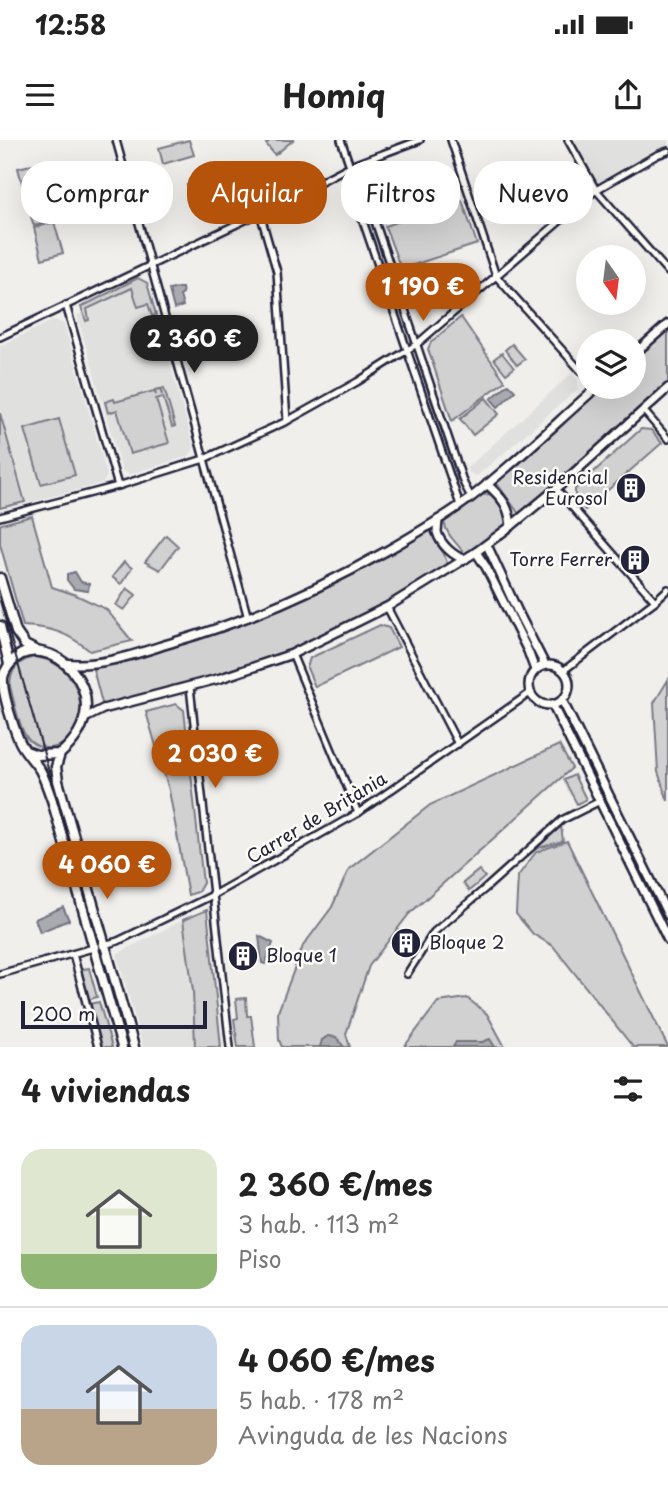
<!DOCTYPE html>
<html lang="es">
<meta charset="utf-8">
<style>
body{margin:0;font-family:"Playpen Sans",sans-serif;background:#f6f6f6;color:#222;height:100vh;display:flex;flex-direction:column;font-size:26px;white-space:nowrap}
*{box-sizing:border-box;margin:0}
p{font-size:23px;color:#767676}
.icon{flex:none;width:38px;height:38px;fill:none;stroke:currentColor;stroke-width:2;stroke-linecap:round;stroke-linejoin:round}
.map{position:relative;height:907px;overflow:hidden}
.panel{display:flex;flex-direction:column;background:#fff;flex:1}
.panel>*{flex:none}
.hud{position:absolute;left:21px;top:21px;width:626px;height:63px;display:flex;gap:14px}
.needle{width:46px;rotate:166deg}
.tools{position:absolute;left:576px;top:105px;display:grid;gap:14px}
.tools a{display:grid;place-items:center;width:70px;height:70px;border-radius:50%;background:#fff;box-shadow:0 7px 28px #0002;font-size:35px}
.scale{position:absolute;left:21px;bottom:18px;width:186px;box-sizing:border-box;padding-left:7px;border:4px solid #22223b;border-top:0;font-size:19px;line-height:24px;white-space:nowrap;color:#22223b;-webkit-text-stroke:5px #fdfcf7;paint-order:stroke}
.price{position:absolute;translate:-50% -60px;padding:0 16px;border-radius:24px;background:#b45309;color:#fff;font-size:23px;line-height:46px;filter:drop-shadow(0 2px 4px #0008)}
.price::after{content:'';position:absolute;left:50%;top:42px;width:21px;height:16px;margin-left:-10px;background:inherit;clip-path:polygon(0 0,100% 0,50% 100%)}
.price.current{background:#222;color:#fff}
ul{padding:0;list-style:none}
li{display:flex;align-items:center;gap:21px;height:175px;padding:0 21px}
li+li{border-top:2px solid #e0e0e0}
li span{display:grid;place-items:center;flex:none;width:196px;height:140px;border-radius:21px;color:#555}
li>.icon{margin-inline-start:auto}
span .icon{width:84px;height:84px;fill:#fffc;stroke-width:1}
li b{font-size:30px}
h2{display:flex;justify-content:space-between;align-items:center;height:84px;padding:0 21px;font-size:30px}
.pill{padding:0 24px;border-radius:28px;background:#fff;box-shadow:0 7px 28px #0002;font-size:24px;line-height:63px}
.pill.current{background:#b45309;color:#fff}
.status{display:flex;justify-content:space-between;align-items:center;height:49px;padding:0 35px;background:#fff;direction:ltr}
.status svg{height:19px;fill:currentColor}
header{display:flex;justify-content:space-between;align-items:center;height:91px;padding:0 21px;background:#fff;font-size:32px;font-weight:700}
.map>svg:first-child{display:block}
.built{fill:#e0e0df}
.green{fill:#d2d1d1;stroke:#7a7a86;stroke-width:2}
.water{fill:#a9a9b0;stroke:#737381;stroke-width:2}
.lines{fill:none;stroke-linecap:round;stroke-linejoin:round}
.minor-casing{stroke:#22223b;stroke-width:10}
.tertiary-casing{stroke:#22223b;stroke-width:12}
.secondary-casing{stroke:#22223b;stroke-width:13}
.minor{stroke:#fdfcf7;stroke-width:5}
.tertiary{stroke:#fdfcf7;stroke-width:7}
.secondary{stroke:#fdfcf7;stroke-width:8}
.tram{stroke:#22223b;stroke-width:2}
.labels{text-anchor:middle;stroke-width:5;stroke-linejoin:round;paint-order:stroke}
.poi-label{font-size:18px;fill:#22223b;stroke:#fdfcf7;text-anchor:end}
.street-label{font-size:18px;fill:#22223b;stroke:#fdfcf7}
</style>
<div class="status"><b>12:58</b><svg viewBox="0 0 49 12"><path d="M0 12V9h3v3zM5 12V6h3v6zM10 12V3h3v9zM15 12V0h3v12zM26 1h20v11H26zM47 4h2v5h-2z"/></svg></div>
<header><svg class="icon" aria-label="menu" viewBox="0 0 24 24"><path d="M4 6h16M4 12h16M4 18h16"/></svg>Homiq<svg class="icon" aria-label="share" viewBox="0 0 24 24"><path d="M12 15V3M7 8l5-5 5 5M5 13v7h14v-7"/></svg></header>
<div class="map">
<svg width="668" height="907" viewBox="0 0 668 907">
<rect width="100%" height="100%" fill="#f0efec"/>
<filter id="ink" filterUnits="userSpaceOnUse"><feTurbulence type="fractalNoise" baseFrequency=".0143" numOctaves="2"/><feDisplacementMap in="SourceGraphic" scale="14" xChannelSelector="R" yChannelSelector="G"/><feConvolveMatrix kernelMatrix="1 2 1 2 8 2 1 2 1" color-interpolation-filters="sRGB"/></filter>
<g filter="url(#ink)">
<g class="built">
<path d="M 568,0 L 668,0 L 668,11 L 596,50 Z"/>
<path d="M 138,138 L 147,143 L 194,308 L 189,316 L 130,334 L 122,331 L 77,175 L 83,173 L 81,167 Z"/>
<path d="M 54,180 L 64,184 L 107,335 L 103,343 L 27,363 L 0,268 L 0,206 Z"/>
<path d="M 572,233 L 578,240 L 578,249 L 477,336 L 469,333 L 467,328 Z"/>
<path d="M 183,780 L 193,852 L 195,907 L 143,907 L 117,814 Z"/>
</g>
<g class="green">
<path d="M 189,0 L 194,15 L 163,24 L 159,8 Z"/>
<path d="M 271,0 L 293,0 L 275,15 L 266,4 Z"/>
<path d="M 39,23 L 48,57 L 27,62 L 18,28 Z"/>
<path d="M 48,59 L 51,68 L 30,73 L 28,64 Z"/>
<path d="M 462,60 L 477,104 L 401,129 L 385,86 Z"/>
<path d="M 52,72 L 54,81 L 34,86 L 31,77 Z"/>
<path d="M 367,81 L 371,82 L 407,186 L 403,187 Z"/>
<path d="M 54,82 L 63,113 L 42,119 L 34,88 Z"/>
<path d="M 138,138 L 147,143 L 156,175 L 152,176 L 148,164 L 138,167 L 132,148 L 87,169 L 89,180 L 86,181 L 81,167 Z"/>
<path d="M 461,177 L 505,241 L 452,281 L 428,209 L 431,202 Z"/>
<path d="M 668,189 L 668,244 L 519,374 L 496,342 L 603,247 L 634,247 L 634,220 Z"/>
<path d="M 512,204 L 525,219 L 517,225 L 505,210 Z"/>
<path d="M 502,213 L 514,228 L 506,234 L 494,219 Z"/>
<path d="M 419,224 L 458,339 L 454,340 L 415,225 Z"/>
<path d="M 164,248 L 175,286 L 172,287 L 163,257 L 156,259 L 169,303 L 130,314 L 117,270 L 108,273 L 105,262 L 114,259 L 115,262 L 154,251 L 156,255 L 155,250 L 160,249 L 162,255 L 161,249 Z"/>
<path d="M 486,258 L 499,274 L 473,295 L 460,279 Z"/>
<path d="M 0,273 L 25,362 L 0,368 Z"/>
<path d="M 59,279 L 75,335 L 41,344 L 25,289 Z"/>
<path d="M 641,289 L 651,290 L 662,303 L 585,370 L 575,358 L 575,349 Z"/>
<path d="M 492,354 L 507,376 L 506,386 L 465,415 C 458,403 447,397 444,382 L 480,355 Z"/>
<path d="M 32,376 L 52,447 L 76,455 L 106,469 L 132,501 L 90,511 C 68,493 51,487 23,486 L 0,404 L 0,386 L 1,384 Z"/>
<path d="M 430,391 L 444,414 L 448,426 C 397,456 343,487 287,511 C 228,535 165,550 103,567 L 93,529 C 158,510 224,492 287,466 C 337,446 383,418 430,391 Z"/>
<path d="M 166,395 L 178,406 L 160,430 L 145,422 Z"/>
<path d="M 124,422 L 132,428 L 121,444 L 112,437 Z"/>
<path d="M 127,448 L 136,455 L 124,470 L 116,465 Z"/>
<path d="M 380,485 L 389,488 L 399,507 L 315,547 L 307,528 L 310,518 Z"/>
<path d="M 35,517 C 40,518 46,519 50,521 C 74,532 86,560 78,585 C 70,609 37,618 24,593 C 17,579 14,561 10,546 C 10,530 19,520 35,517 Z"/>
<path d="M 668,540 L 668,661 L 658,632 L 654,563 Z"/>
<path d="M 176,564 L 184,570 L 203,743 L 198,752 L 188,755 L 169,650 L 146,572 Z"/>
<path d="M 559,605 L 572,628 L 409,774 L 369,826 L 346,894 L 350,907 L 282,907 L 279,900 L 278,872 L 303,806 L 332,767 L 349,729 L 430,665 Z"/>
<path d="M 574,635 L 586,659 L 577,664 L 564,640 Z"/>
<path d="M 561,686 L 563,701 L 535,709 Z"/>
<path d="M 567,701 L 659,889 L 668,907 L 633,907 L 553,806 L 533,794 L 516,774 L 518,736 L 536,712 Z"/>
<path d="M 479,730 L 485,737 L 469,751 L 463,743 Z"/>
<path d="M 207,770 L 221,907 L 195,907 L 193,851 L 183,780 Z"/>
<path d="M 89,828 L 97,857 L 87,860 L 79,830 Z"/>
<path d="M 246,858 L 247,876 L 251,876 L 255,907 L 238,907 L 234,879 L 238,878 L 236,859 Z"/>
<path d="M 467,858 L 487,874 L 505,907 L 404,907 L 438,862 Z"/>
<path d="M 99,862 L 112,907 L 102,907 L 89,864 Z"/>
</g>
<g class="water">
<path d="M 206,39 L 209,48 L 192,56 L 187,45 L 190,44 L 189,41 Z"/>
<path d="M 178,148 L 182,148 L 183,154 L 180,156 L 183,166 L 174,169 L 169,150 Z"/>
<path d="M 508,244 L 515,251 L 498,267 L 491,259 Z"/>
<path d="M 75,432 L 81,442 L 89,444 L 88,451 L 74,449 L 67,440 L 67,434 Z"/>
<path d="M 63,767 L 69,780 L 40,792 L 35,779 Z"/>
<path d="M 259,796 L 273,803 L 265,824 L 262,823 Z"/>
<path d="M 328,896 L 336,897 L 344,907 L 320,907 L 322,900 Z"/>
<path d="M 490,899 L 495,907 L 453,907 L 456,902 L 482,902 Z"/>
</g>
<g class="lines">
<g class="minor-casing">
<g id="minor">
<path d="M 116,0 L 248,478"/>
<path d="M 341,0 L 350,26 L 350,43 L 460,365"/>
<path d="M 451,0 L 496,136 L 588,239"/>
<path d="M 568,0 L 596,50 L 668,132"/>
<path d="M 350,26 L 361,40 L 464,344 L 471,357"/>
<path d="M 260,73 L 277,132 L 287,281"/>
<path d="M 66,165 L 118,346"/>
<path d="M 0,197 L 260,73 L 350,26 L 420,0"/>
<path d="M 643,270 L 668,299"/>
<path d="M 556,349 L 655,461"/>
<path d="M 0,377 L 118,346 L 204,319 L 287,281 L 357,242 L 417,204 L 596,50 L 657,15 L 668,11"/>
<path d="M 387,467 L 458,604"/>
<path d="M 292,514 L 358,673"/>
<path d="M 563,531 L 655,461 L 668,449"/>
<path d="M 190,547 L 230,907"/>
<path d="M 73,814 L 98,907"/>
<path d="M 0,834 L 118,801 L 213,755 L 358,673 L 530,553"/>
<path d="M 407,834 L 434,792 L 487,747 L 562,680 L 600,661"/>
</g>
</g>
<g class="tertiary-casing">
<g id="tertiary">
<path d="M 634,214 L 668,184"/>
<path d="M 487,344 C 502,358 509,365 511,386"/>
<path d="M 438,380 C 438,382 437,391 437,392 C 440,404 454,417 465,419"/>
<path d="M 487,405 L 518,472 L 545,525"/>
<path d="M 476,412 L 486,427 L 528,511 L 535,530"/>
<path d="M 65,523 C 100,528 141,512 174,502 C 250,480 320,449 388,410 C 416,394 443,378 469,359 C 513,325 555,284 597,247"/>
<circle cx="549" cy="545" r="20"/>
<path d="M 562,560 L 668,775"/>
<path d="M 552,564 L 668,800"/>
<path d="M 85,578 L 103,569 L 221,538 L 292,514 L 387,467 L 476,412 L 511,386 L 556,349 L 668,248"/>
</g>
</g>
<g class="secondary-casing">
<g id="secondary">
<path d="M 0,438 L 16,492 L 25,505 L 39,512"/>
<path d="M 0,486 L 9,524"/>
<path d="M 26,611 L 37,615 L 60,614 C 129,555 42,483 11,523 C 6,528 2,536 3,542 C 3,555 15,593 21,604 C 26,613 34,621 40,630 C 45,639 48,650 52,660 L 122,907"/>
<path d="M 60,614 L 56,627 L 58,641 L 134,907"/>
</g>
</g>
<use href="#minor" class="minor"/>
<use href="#tertiary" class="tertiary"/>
<use href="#secondary" class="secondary"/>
<path class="tram" d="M 0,461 L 128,907"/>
</g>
</g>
<defs>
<g id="building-disc" transform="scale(1.575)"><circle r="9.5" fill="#22223b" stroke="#fdfcf7"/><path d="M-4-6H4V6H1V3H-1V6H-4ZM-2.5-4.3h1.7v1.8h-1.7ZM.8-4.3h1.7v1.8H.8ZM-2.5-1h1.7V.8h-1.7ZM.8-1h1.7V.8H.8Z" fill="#fff"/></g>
</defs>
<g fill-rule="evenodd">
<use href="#building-disc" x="631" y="348"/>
<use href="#building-disc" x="635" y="420"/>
<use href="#building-disc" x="406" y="803"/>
<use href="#building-disc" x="243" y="816"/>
</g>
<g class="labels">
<g class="poi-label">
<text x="608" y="344">Residencial<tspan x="608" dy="21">Eurosol</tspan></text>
<text x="612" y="426">Torre Ferrer</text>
<text x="429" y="809" text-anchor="start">Bloque 2</text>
<text x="266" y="822" text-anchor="start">Bloque 1</text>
</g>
<g class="street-label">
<text transform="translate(317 678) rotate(-31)" y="6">Carrer de Britània</text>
</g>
</g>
</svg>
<div class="tools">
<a><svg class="needle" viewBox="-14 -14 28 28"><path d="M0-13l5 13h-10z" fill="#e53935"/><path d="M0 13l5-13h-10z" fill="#767676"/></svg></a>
<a><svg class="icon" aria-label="layers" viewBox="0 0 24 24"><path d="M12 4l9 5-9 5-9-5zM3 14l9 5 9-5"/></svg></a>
</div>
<div class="scale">200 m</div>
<b class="price" style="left:423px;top:183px">1 190 €</b>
<b class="price current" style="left:194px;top:235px">2 360 €</b>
<b class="price" style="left:215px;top:650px">2 030 €</b>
<b class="price" style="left:107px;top:761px">4 060 €</b>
<div class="hud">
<a class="pill">Comprar</a>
<a class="pill current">Alquilar</a>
<a class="pill">Filtros</a>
<a class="pill">Nuevo</a>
</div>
</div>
<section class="panel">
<h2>4 viviendas<svg class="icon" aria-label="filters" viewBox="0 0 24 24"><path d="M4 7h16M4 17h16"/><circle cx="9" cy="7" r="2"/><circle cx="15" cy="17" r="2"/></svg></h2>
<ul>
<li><span style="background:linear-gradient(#dfe7d0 75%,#8fb573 0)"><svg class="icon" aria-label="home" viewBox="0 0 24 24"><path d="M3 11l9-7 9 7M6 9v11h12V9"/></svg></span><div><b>2 360 €/mes</b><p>3 hab. · 113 m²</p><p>Piso</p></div></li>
<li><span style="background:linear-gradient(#c9d6e8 60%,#b9a48a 0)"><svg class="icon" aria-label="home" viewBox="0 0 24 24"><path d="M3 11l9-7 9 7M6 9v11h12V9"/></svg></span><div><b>4 060 €/mes</b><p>5 hab. · 178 m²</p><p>Avinguda de les Nacions</p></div></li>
</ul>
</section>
